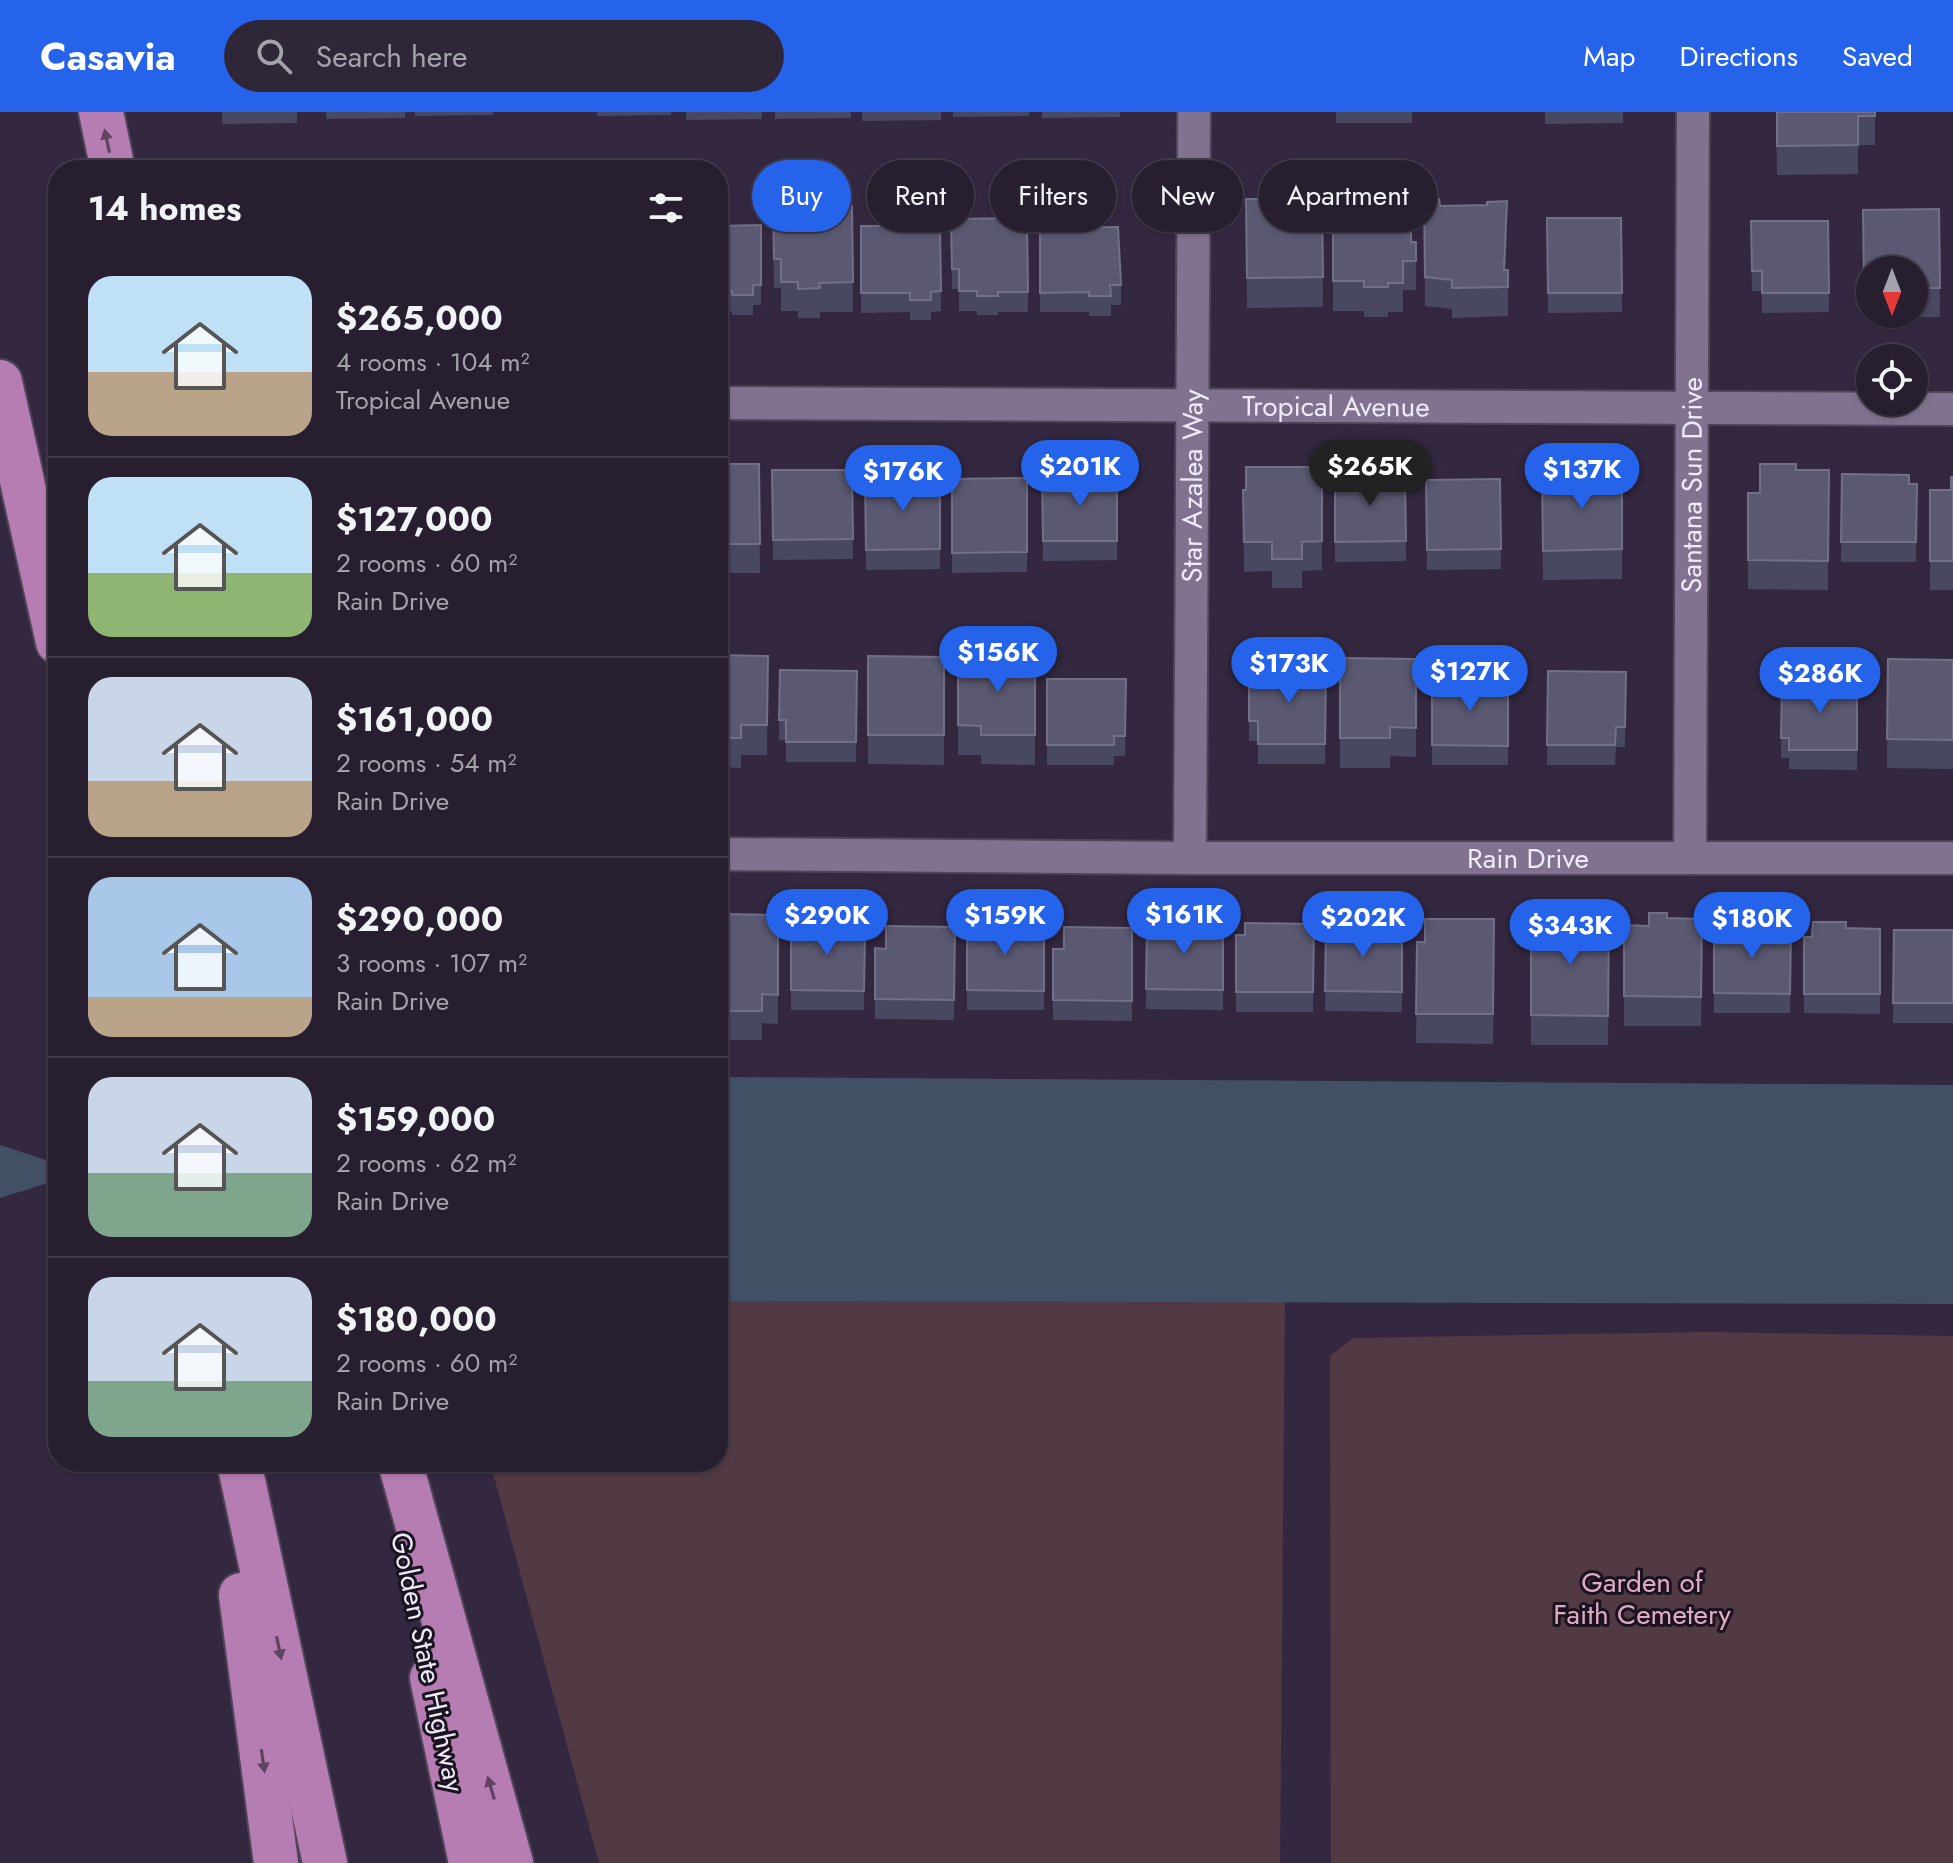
<!DOCTYPE html>
<meta charset="utf-8">
<style>
body{margin:0;font-family:Jost,sans-serif;background:#2f2738;color:#f1f3f6;height:100vh;display:flex;flex-direction:column;font-size:30px;white-space:nowrap}
*{box-sizing:border-box;margin:0}
p{font-size:26px;color:#a4a2ab}
.icon{flex:none;width:44px;height:44px;fill:none;stroke:currentColor;stroke-width:2;stroke-linecap:round;stroke-linejoin:round}
.map{position:relative;flex:1;overflow:hidden}
.drawer{position:absolute;left:48px;top:48px;width:680px;height:1312px;display:flex;flex-direction:column;background:#271e30;border-radius:32px;box-shadow:0 2px 6px #0004,0 0 0 2px #433c4c}
.drawer>*{flex:none}
.top-card{position:absolute;left:752px;top:48px;width:760px;height:72px;display:flex;gap:16px}
.needle{width:52px;rotate:180deg}
.buttons{position:absolute;left:1856px;top:144px;display:grid;gap:16px}
.buttons a{display:grid;place-items:center;width:72px;height:72px;border-radius:50%;background:#271e30;box-shadow:0 2px 6px #0004,0 0 0 2px #433c4c;font-size:40px}
.price{position:absolute;translate:-50% -68px;padding:0 18px;border-radius:28px;background:#2563eb;color:#fff;font-size:26px;line-height:52px;filter:drop-shadow(0 2px 4px #0008)}
.price::after{content:'';position:absolute;left:50%;top:48px;width:24px;height:18px;margin-left:-12px;background:inherit;clip-path:polygon(0 0,100% 0,50% 100%)}
.price.selected{background:#222;color:#fff}
ul{padding:0;list-style:none}
li{display:flex;align-items:center;gap:24px;height:200px;padding:0 40px}
li+li{border-top:2px solid #433c4c}
li span{display:grid;place-items:center;flex:none;width:224px;height:160px;border-radius:24px;color:#555}
li>.icon{margin-inline-start:auto}
span .icon{width:96px;height:96px;fill:#fffc;stroke-width:1}
li b{font-size:34px}
h2{display:flex;justify-content:space-between;align-items:center;height:96px;padding:0 40px;font-size:34px}
.chip{padding:0 28px;border-radius:36px;background:#271e30;box-shadow:0 2px 6px #0004,0 0 0 2px #433c4c;font-size:28px;line-height:72px}
.chip.selected{background:#2563eb;color:#fff}
header{display:flex;align-items:center;gap:48px;box-sizing:border-box;height:112px;padding:0 40px;background:#2563eb;color:#fff}
header strong{font-size:38px}
nav{display:flex;gap:44px;margin-inline-start:auto;font-size:28px}
.search{width:560px;height:72px;background:#2f2738;display:flex;align-items:center;gap:20px;box-sizing:border-box;padding:0 28px;border-radius:44px;color:#a4a2ab;font-size:30px}
.map>svg:first-child{display:block}
.green{fill:#513a43}
.water{fill:#425066}
.lines{fill:none;stroke-linecap:round;stroke-linejoin:round}
.minor-casing{stroke:#4f4459;stroke-width:36}
.motorway-casing{stroke:#4f4459;stroke-width:48}
.minor{stroke:#81738f;stroke-width:32}
.motorway{stroke:#b57db1;stroke-width:44}
.wall{fill:#494861;fill-rule:evenodd}
.shaded-wall{fill:#39344d}
.building{fill:#5b5972;stroke:#727087;stroke-width:2}
.oneway{fill:#5f4361}
.labels{text-anchor:middle;stroke-width:6;stroke-linejoin:round;paint-order:stroke}
.street-label{font-size:28px;fill:#f0e9f9;stroke:#19141f}
.park-label{font-size:28px;fill:#e3abc2;stroke:#19141f}
</style>
<header>
<strong>Casavia</strong>
<div class="search"><svg class="icon" aria-label="search" viewBox="0 0 24 24"><circle cx="10" cy="10" r="6"/><path d="M15 15l6 6"/></svg>Search here</div>
<nav><a>Map</a><a>Directions</a><a>Saved</a></nav>
</header>
<div class="map">
<svg width="1953" height="1751" viewBox="0 0 1953 1751">
<rect width="100%" height="100%" fill="#342840"/>
<g class="green">
<path d="M 718,1189 L 1285,1190 L 1280,1751 L 599,1751 L 490,1350 L 718,1350 Z"/>
<path d="M 1706,1220 L 1953,1224 L 1953,1751 L 1331,1751 L 1330,1244 L 1353,1226 Z"/>
</g>
<g class="water">
<path d="M 718,965 L 1953,973 L 1953,1192 L 718,1189 Z"/>
<path d="M 0,1033 L 52,1050 L 51,1070 L 0,1086 Z"/>
</g>
<g class="lines">
<g class="minor-casing">
<g id="minor">
<path id="s1" d="M 718,291 L 1953,297"/>
<path id="s2" d="M 718,742 L 1190,746 L 1953,746"/>
<path id="s3" d="M 1690,745 L 1693,0"/>
<path id="s4" d="M 1190,746 L 1194,0"/>
</g>
</g>
<g class="motorway-casing">
<g id="motorway">
<path d="M 101,0 L 113,58"/>
<path d="M 0,270 L 58,530"/>
<path d="M 239,1350 L 325,1751"/>
<path d="M 400,1350 L 511,1751"/>
<path d="M 241,1483 L 276,1751"/>
<path d="M 432,1566 L 471,1751"/>
</g>
</g>
<use href="#minor" class="minor"/>
<use href="#motorway" class="motorway"/>
</g>
<g class="wall">
<path d="M 222,0 L 297,0 L 297,11 L 222,12 Z"/>
<path d="M 326,0 L 405,0 L 405,6 L 326,7 Z"/>
<path d="M 415,0 L 493,0 L 493,3 L 415,4 Z"/>
<path d="M 597,0 L 671,0 L 671,3 L 597,4 Z"/>
<path d="M 686,0 L 762,0 L 762,7 L 686,8 Z"/>
<path d="M 775,0 L 851,0 L 851,6 L 775,7 Z"/>
<path d="M 862,0 L 941,0 L 941,8 L 862,9 Z"/>
<path d="M 953,0 L 1029,0 L 1029,4 L 953,5 Z"/>
<path d="M 1042,0 L 1120,0 L 1120,5 L 1042,6 Z"/>
<rect x="1336" y="0" width="76" height="11"/>
<path d="M 1545,0 L 1623,0 L 1623,11 L 1545,12 Z"/>
<path d="M 1776,0 L 1875,0 L 1875,33 L 1858,33 L 1858,62 L 1777,63 Z"/>
<path d="M 1246,87 L 1322,87 L 1323,195 L 1247,196 Z"/>
<path d="M 1424,87 L 1440,94 L 1507,118 L 1505,158 L 1508,158 L 1508,204 L 1452,206 L 1452,197 L 1425,194 Z"/>
<path d="M 852,94 L 853,200 L 820,200 L 820,206 L 798,206 L 798,199 L 781,199 L 781,176 L 774,176 L 773,95 Z"/>
<path d="M 1401,95 L 1411,130 L 1416,130 L 1416,178 L 1403,178 L 1403,200 L 1388,200 L 1388,205 L 1364,205 L 1364,199 L 1333,199 L 1333,96 Z"/>
<path d="M 1939,97 L 1940,205 L 1864,206 L 1863,98 ZM 1870,158 L 1914,158 L 1914,202 L 1870,202 Z"/>
<path d="M 1027,106 L 1028,200 L 998,200 L 998,203 L 977,203 L 977,199 L 959,199 L 959,177 L 952,177 L 951,107 Z"/>
<path d="M 1547,106 L 1621,106 L 1622,200 L 1548,201 Z"/>
<path d="M 1751,109 L 1828,109 L 1829,200 L 1762,201 L 1762,179 L 1752,179 Z"/>
<path d="M 761,113 L 761,193 L 753,193 L 753,203 L 732,203 L 732,199 L 718,199 L 718,114 Z"/>
<path d="M 861,114 L 940,114 L 941,199 L 931,200 L 931,208 L 910,208 L 910,200 L 861,201 Z"/>
<path d="M 1040,116 L 1121,173 L 1121,193 L 1111,193 L 1111,204 L 1089,204 L 1089,200 L 1040,200 Z"/>
<path d="M 718,352 L 759,352 L 760,461 L 718,461 Z"/>
<path d="M 1322,355 L 1322,458 L 1302,459 L 1302,476 L 1272,476 L 1272,459 L 1244,460 L 1243,378 Z"/>
<path d="M 772,358 L 852,358 L 853,447 L 773,448 Z"/>
<path d="M 1796,358 L 1829,358 L 1828,478 L 1748,477 L 1748,381 L 1760,381 Z"/>
<path d="M 1542,360 L 1622,360 L 1622,467 L 1543,468 Z"/>
<path d="M 1405,362 L 1406,449 L 1335,450 L 1335,363 Z"/>
<path d="M 1842,362 L 1909,372 L 1917,372 L 1916,450 L 1841,450 Z"/>
<path d="M 1117,363 L 1117,448 L 1043,449 L 1042,364 Z"/>
<path d="M 940,364 L 940,457 L 866,458 L 865,365 Z"/>
<path d="M 1953,365 L 1953,478 L 1930,478 L 1930,378 L 1951,378 Z"/>
<path d="M 1027,366 L 1027,460 L 952,461 L 952,367 Z"/>
<path d="M 1500,367 L 1501,457 L 1427,458 L 1426,368 Z"/>
<path d="M 718,543 L 768,544 L 767,643 L 741,643 L 741,656 L 718,655 Z"/>
<path d="M 958,543 L 1035,543 L 1035,653 L 981,652 L 981,643 L 958,643 Z"/>
<path d="M 868,544 L 944,545 L 944,653 L 868,652 Z"/>
<path d="M 1340,546 L 1416,547 L 1416,645 L 1390,644 L 1390,656 L 1340,656 Z"/>
<path d="M 1888,547 L 1953,548 L 1953,657 L 1887,656 Z"/>
<path d="M 1249,557 L 1326,557 L 1325,652 L 1258,652 L 1258,629 L 1249,629 Z"/>
<path d="M 780,558 L 857,559 L 856,650 L 786,650 L 786,628 L 779,628 Z"/>
<path d="M 1548,559 L 1626,560 L 1625,635 L 1616,635 L 1615,653 L 1547,653 Z"/>
<path d="M 1047,567 L 1126,567 L 1125,644 L 1114,644 L 1114,653 L 1047,653 Z"/>
<rect x="1432" y="569" width="76" height="84"/>
<path d="M 1782,569 L 1857,570 L 1857,658 L 1789,657 L 1789,646 L 1781,646 Z"/>
<path d="M 718,802 L 778,803 L 778,912 L 762,911 L 762,928 L 718,928 Z"/>
<path d="M 1531,806 L 1609,807 L 1608,933 L 1531,933 Z"/>
<path d="M 1667,806 L 1702,807 L 1701,914 L 1624,914 L 1624,813 L 1649,814 Z"/>
<path d="M 1494,807 L 1493,932 L 1416,931 L 1417,830 L 1425,830 Z"/>
<path d="M 1147,810 L 1215,823 L 1223,823 L 1223,898 L 1146,897 Z"/>
<path d="M 791,811 L 856,821 L 865,821 L 864,898 L 791,898 Z"/>
<path d="M 967,811 L 1034,822 L 1044,822 L 1044,898 L 967,898 Z"/>
<path d="M 1314,812 L 1313,900 L 1236,900 L 1236,823 L 1245,823 Z"/>
<path d="M 1326,812 L 1392,823 L 1402,823 L 1402,900 L 1325,899 Z"/>
<path d="M 955,815 L 954,908 L 875,907 L 875,836 L 886,837 Z"/>
<path d="M 1132,816 L 1132,909 L 1053,908 L 1053,837 L 1064,837 Z"/>
<path d="M 1754,816 L 1791,816 L 1790,901 L 1714,901 L 1714,825 L 1721,825 Z"/>
<path d="M 1846,816 L 1880,817 L 1880,902 L 1804,901 L 1804,825 L 1812,825 Z"/>
<path d="M 1894,818 L 1953,818 L 1953,911 L 1893,911 Z"/>
</g>
<path class="shaded-wall" d="M 1507,89 L 1507,118 L 1504,175 L 1504,158 Z"/>
<g class="building">
<path d="M 1777,0 L 1875,0 L 1875,4 L 1858,4 L 1858,33 L 1777,34 Z"/>
<path d="M 1345,80 L 1401,80 L 1401,95 L 1411,96 L 1411,130 L 1416,130 L 1416,149 L 1403,149 L 1403,171 L 1388,171 L 1388,175 L 1364,175 L 1364,169 L 1333,169 L 1333,96 L 1345,96 Z"/>
<path d="M 1246,87 L 1322,87 L 1323,165 L 1247,166 Z"/>
<path d="M 1424,87 L 1439,87 L 1440,94 L 1487,93 L 1487,90 L 1507,89 L 1504,158 L 1508,158 L 1508,175 L 1452,176 L 1452,168 L 1425,165 Z"/>
<path d="M 852,94 L 853,170 L 819,171 L 820,176 L 798,177 L 798,170 L 781,170 L 781,147 L 774,147 L 773,95 Z"/>
<path d="M 1939,97 L 1940,176 L 1914,176 L 1914,158 L 1870,158 L 1870,176 L 1864,176 L 1863,98 Z"/>
<path d="M 1027,106 L 1028,180 L 998,180 L 998,184 L 977,184 L 977,179 L 959,179 L 959,157 L 952,157 L 951,107 Z"/>
<path d="M 1547,106 L 1621,106 L 1622,181 L 1548,181 Z"/>
<path d="M 1751,109 L 1828,109 L 1829,181 L 1762,181 L 1762,159 L 1752,159 Z"/>
<path d="M 761,113 L 761,173 L 753,173 L 753,183 L 732,183 L 732,179 L 718,179 L 718,114 Z"/>
<path d="M 861,114 L 940,114 L 941,179 L 931,180 L 931,188 L 910,188 L 910,181 L 861,181 Z"/>
<path d="M 1118,115 L 1121,173 L 1110,173 L 1111,184 L 1089,184 L 1089,180 L 1040,181 L 1040,116 Z"/>
<path d="M 718,352 L 759,352 L 760,432 L 718,432 Z"/>
<path d="M 1760,352 L 1796,352 L 1796,358 L 1829,358 L 1828,449 L 1748,448 L 1748,381 L 1760,381 Z"/>
<path d="M 1246,355 L 1322,355 L 1322,429 L 1302,430 L 1302,447 L 1272,447 L 1272,430 L 1244,430 L 1243,378 L 1246,378 Z"/>
<path d="M 772,358 L 852,358 L 853,427 L 773,428 Z"/>
<path d="M 1542,360 L 1622,360 L 1622,437 L 1543,439 Z"/>
<path d="M 1405,362 L 1406,429 L 1335,430 L 1335,363 Z"/>
<path d="M 1842,362 L 1909,363 L 1909,372 L 1917,372 L 1916,430 L 1841,430 Z"/>
<path d="M 1117,363 L 1117,429 L 1043,429 L 1042,364 Z"/>
<path d="M 940,364 L 940,437 L 866,438 L 865,365 Z"/>
<path d="M 1951,365 L 1953,365 L 1953,449 L 1930,449 L 1930,378 L 1951,378 Z"/>
<path d="M 1027,366 L 1027,440 L 952,441 L 952,367 Z"/>
<path d="M 1500,367 L 1501,437 L 1427,438 L 1426,368 Z"/>
<path d="M 718,543 L 768,544 L 767,613 L 741,613 L 741,626 L 718,626 Z"/>
<path d="M 958,543 L 1035,543 L 1035,623 L 981,623 L 981,614 L 958,613 Z"/>
<path d="M 868,544 L 944,545 L 944,623 L 868,623 Z"/>
<path d="M 1340,546 L 1416,547 L 1416,616 L 1390,615 L 1390,626 L 1340,626 Z"/>
<path d="M 1888,547 L 1953,548 L 1953,628 L 1887,627 Z"/>
<path d="M 1249,557 L 1326,557 L 1325,632 L 1258,632 L 1258,609 L 1249,609 Z"/>
<path d="M 780,558 L 857,559 L 856,630 L 786,630 L 786,608 L 779,608 Z"/>
<path d="M 1548,559 L 1626,560 L 1625,615 L 1616,615 L 1615,633 L 1547,633 Z"/>
<path d="M 1047,567 L 1126,567 L 1125,624 L 1114,624 L 1114,633 L 1047,633 Z"/>
<path d="M 1432,569 L 1508,569 L 1508,634 L 1432,633 Z"/>
<path d="M 1782,569 L 1857,570 L 1857,638 L 1789,638 L 1789,626 L 1781,626 Z"/>
<path d="M 1649,801 L 1667,801 L 1667,806 L 1702,807 L 1701,885 L 1624,884 L 1624,813 L 1649,814 Z"/>
<path d="M 718,802 L 778,803 L 778,883 L 762,882 L 762,899 L 718,899 Z"/>
<path d="M 1531,806 L 1609,807 L 1608,904 L 1531,903 Z"/>
<path d="M 1425,807 L 1494,807 L 1493,902 L 1416,902 L 1417,830 L 1425,830 Z"/>
<path d="M 1147,810 L 1215,810 L 1214,823 L 1223,823 L 1223,878 L 1146,877 Z"/>
<path d="M 1721,810 L 1754,811 L 1754,816 L 1791,816 L 1790,882 L 1714,881 L 1714,825 L 1721,825 Z"/>
<path d="M 1813,810 L 1846,810 L 1846,816 L 1880,817 L 1880,882 L 1804,882 L 1804,825 L 1812,825 Z"/>
<path d="M 791,811 L 856,812 L 856,821 L 865,821 L 864,879 L 791,878 Z"/>
<path d="M 967,811 L 1034,811 L 1034,822 L 1044,822 L 1044,879 L 967,878 Z"/>
<path d="M 1245,811 L 1314,812 L 1313,880 L 1236,880 L 1236,823 L 1245,823 Z"/>
<path d="M 1326,812 L 1392,813 L 1392,823 L 1402,823 L 1402,880 L 1325,879 Z"/>
<path d="M 886,814 L 955,815 L 954,888 L 875,887 L 875,836 L 886,837 Z"/>
<path d="M 1064,815 L 1132,816 L 1132,889 L 1053,888 L 1053,837 L 1064,837 Z"/>
<path d="M 1894,818 L 1953,818 L 1953,891 L 1893,891 Z"/>
</g>
<defs><path id="oneway-solid" d="M-6-.8H1V-3.2L6.5 0L1 3.2V.8H-6Z" transform="scale(2)"/></defs>
<g class="oneway">
<use href="#oneway-solid" transform="translate(107 29) rotate(-102)"/>
<use href="#oneway-solid" transform="translate(279 1536) rotate(78)"/>
<use href="#oneway-solid" transform="translate(263 1649) rotate(82)"/>
<use href="#oneway-solid" transform="translate(491 1676) rotate(-106)"/>
</g>
<g class="labels">
<g class="street-label">
<text dy="10" stroke="none"><textPath href="#s1" startOffset="618">Tropical Avenue</textPath></text>
<text dy="10" stroke="none"><textPath href="#s4" startOffset="372">Star Azalea Way</textPath></text>
<text dy="10" stroke="none"><textPath href="#s3" startOffset="372">Santana Sun Drive</textPath></text>
<text dy="10" stroke="none"><textPath href="#s2" startOffset="810">Rain Drive</textPath></text>
<text transform="translate(428 1550) rotate(78)" y="10">Golden State Highway</text>
</g>
<g class="park-label">
<text x="1642" y="1480">Garden of<tspan x="1642" dy="32">Faith Cemetery</tspan></text>
</g>
</g>
</svg>
<div class="buttons">
<a><svg class="needle" viewBox="-14 -14 28 28"><path d="M0-13l5 13h-10z" fill="#e53935"/><path d="M0 13l5-13h-10z" fill="#a4a2ab"/></svg></a>
<a><svg class="icon" aria-label="locate" viewBox="0 0 24 24"><circle cx="12" cy="12" r="6"/><path d="M12 2v4M12 18v4M2 12h4M18 12h4"/></svg></a>
</div>
<b class="price" style="left:1080px;top:396px">$201K</b>
<b class="price selected" style="left:1370px;top:396px">$265K</b>
<b class="price" style="left:1582px;top:399px">$137K</b>
<b class="price" style="left:903px;top:401px">$176K</b>
<b class="price" style="left:998px;top:582px">$156K</b>
<b class="price" style="left:1289px;top:593px">$173K</b>
<b class="price" style="left:1470px;top:601px">$127K</b>
<b class="price" style="left:1820px;top:603px">$286K</b>
<b class="price" style="left:1184px;top:844px">$161K</b>
<b class="price" style="left:827px;top:845px">$290K</b>
<b class="price" style="left:1005px;top:845px">$159K</b>
<b class="price" style="left:1363px;top:847px">$202K</b>
<b class="price" style="left:1752px;top:848px">$180K</b>
<b class="price" style="left:1570px;top:855px">$343K</b>
<div class="top-card">
<a class="chip selected">Buy</a>
<a class="chip">Rent</a>
<a class="chip">Filters</a>
<a class="chip">New</a>
<a class="chip">Apartment</a>
</div>
<section class="drawer">
<h2>14 homes<svg class="icon" aria-label="filters" viewBox="0 0 24 24"><path d="M4 7h16M4 17h16"/><circle cx="9" cy="7" r="2"/><circle cx="15" cy="17" r="2"/></svg></h2>
<ul>
<li><span style="background:linear-gradient(#bfe0f5 60%,#b9a48a 0)"><svg class="icon" aria-label="home" viewBox="0 0 24 24"><path d="M3 11l9-7 9 7M6 9v11h12V9"/></svg></span><div><b>$265,000</b><p>4 rooms · 104 m²</p><p>Tropical Avenue</p></div></li>
<li><span style="background:linear-gradient(#bfe0f5 60%,#8fb573 0)"><svg class="icon" aria-label="home" viewBox="0 0 24 24"><path d="M3 11l9-7 9 7M6 9v11h12V9"/></svg></span><div><b>$127,000</b><p>2 rooms · 60 m²</p><p>Rain Drive</p></div></li>
<li><span style="background:linear-gradient(#c9d6e8 65%,#b9a48a 0)"><svg class="icon" aria-label="home" viewBox="0 0 24 24"><path d="M3 11l9-7 9 7M6 9v11h12V9"/></svg></span><div><b>$161,000</b><p>2 rooms · 54 m²</p><p>Rain Drive</p></div></li>
<li><span style="background:linear-gradient(#a9c7e8 75%,#b9a48a 0)"><svg class="icon" aria-label="home" viewBox="0 0 24 24"><path d="M3 11l9-7 9 7M6 9v11h12V9"/></svg></span><div><b>$290,000</b><p>3 rooms · 107 m²</p><p>Rain Drive</p></div></li>
<li><span style="background:linear-gradient(#c9d6e8 60%,#7fa58c 0)"><svg class="icon" aria-label="home" viewBox="0 0 24 24"><path d="M3 11l9-7 9 7M6 9v11h12V9"/></svg></span><div><b>$159,000</b><p>2 rooms · 62 m²</p><p>Rain Drive</p></div></li>
<li><span style="background:linear-gradient(#c9d6e8 65%,#7fa58c 0)"><svg class="icon" aria-label="home" viewBox="0 0 24 24"><path d="M3 11l9-7 9 7M6 9v11h12V9"/></svg></span><div><b>$180,000</b><p>2 rooms · 60 m²</p><p>Rain Drive</p></div></li>
</ul>
</section>
</div>
